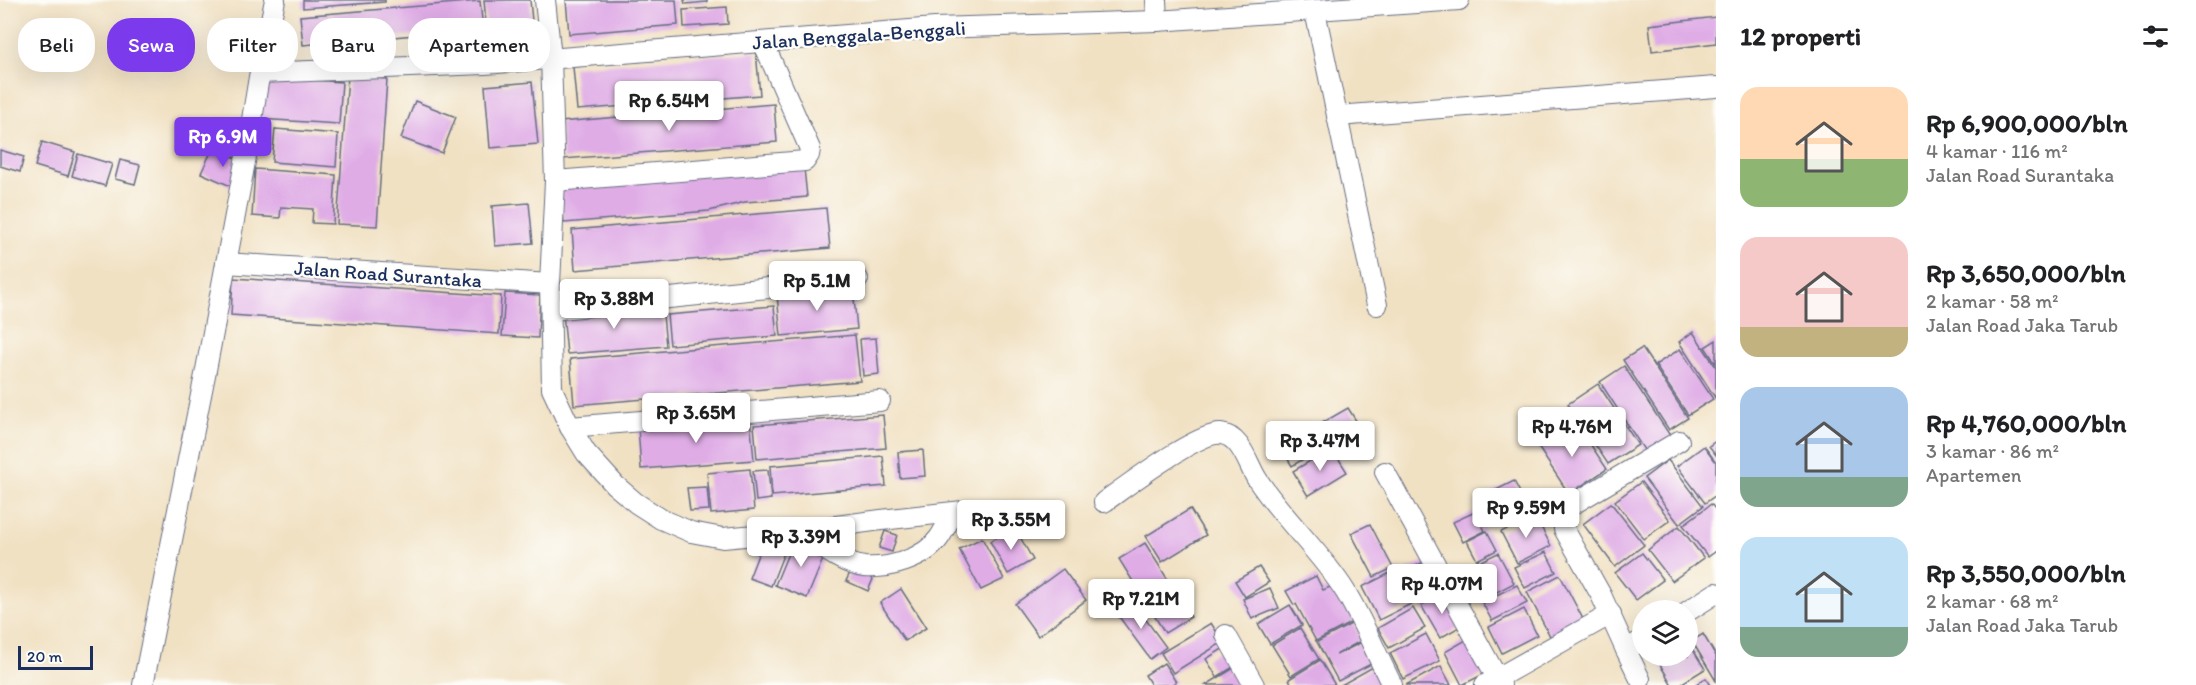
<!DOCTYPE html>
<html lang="id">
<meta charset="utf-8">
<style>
body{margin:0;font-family:Itim,sans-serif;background:#f6f6f6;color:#202124;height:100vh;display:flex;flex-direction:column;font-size:22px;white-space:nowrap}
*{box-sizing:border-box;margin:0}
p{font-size:20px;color:#757577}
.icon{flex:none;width:33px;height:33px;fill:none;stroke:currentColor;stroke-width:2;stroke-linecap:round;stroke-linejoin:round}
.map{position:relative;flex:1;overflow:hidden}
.panel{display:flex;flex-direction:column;background:#fff;width:480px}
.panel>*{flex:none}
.top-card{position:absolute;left:18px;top:18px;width:570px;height:54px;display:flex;gap:12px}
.buttons{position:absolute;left:1632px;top:600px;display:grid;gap:12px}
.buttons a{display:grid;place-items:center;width:66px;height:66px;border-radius:50%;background:#fff;box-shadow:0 6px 24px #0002;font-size:30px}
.scale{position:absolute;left:18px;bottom:15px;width:75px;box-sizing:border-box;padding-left:6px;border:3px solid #1b2f5e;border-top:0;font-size:16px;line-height:21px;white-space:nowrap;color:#1b2f5e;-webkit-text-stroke:4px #fdfcf7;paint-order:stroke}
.price{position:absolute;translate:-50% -51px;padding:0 14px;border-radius:6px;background:#fff;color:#222;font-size:20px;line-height:39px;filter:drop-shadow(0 2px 3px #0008)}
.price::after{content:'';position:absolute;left:50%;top:36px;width:18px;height:14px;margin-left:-9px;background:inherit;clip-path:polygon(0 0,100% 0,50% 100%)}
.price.active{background:#7c3aed;color:#fff}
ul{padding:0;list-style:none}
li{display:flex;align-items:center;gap:18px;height:150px;padding:0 24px}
li span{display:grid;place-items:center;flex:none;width:168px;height:120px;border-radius:18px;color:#555}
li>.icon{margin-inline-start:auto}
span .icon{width:72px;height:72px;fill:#fffc;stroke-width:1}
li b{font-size:26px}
h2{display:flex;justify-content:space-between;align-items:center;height:72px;padding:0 24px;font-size:26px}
.chip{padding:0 21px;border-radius:24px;background:#fff;box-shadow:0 6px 24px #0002;font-size:21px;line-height:54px}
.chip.active{background:#7c3aed;color:#fff}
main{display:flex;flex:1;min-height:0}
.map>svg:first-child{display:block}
.building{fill:#dface6}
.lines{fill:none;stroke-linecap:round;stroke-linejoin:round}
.minor-casing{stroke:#666d81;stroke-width:22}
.minor{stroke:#fff;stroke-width:20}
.labels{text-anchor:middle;stroke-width:5;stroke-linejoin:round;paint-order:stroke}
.street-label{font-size:20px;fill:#1b2f5e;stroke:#fdfcf7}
</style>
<main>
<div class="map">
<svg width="1716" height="685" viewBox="0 0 1716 685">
<rect width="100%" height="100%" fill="#fdfcf7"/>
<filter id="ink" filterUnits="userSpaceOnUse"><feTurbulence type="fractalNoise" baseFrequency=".0167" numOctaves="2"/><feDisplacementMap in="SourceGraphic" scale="12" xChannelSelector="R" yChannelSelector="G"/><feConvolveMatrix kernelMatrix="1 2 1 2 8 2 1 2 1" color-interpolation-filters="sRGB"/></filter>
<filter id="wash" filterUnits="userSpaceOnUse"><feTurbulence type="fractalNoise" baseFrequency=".008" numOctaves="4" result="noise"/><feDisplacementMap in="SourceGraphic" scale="24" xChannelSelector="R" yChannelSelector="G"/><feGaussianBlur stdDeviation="1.35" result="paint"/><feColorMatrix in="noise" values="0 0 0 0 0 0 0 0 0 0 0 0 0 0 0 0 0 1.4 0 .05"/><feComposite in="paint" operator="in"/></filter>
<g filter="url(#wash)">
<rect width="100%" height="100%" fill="#f1e1c3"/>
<g id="blocks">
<g class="building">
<path d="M 303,0 L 385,0 L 385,2 L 303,8 Z"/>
<path d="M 484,0 L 530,0 L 533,31 L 487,35 Z"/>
<path d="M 566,0 L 676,0 L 678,25 L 569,34 Z"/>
<path d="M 684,0 L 707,0 L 707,2 L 685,4 Z"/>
<path d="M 480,1 L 483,29 L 303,45 L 300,16 Z"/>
<path d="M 727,7 L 728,24 L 684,27 L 683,10 Z"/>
<path d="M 1716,17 L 1716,43 L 1652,51 L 1649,25 Z"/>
<path d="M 512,34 L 513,47 L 494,48 L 493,36 Z"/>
<path d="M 756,52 L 760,95 L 577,110 L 573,67 Z"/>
<path d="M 348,76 L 387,79 L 377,226 L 337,224 Z"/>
<path d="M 262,77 L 342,82 L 339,124 L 259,119 Z"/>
<path d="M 532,82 L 538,144 L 490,148 L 485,86 Z"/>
<path d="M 415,101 L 456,117 L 442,153 L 401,138 Z"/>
<path d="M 774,104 L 777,142 L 563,159 L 560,122 Z"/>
<path d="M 275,129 L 338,134 L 336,167 L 272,162 Z"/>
<path d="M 42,142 L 75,152 L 68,176 L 35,166 Z"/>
<path d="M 213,148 L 244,162 L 233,187 L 201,173 Z"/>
<path d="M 0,150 L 24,157 L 20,172 L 0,166 Z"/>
<path d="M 78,154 L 112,164 L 105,186 L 72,176 Z"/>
<path d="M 120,160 L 140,165 L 135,184 L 115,179 Z"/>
<path d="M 804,168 L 807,197 L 745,202 L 709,211 L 564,223 L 560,183 Z"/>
<path d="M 255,169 L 336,175 L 333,224 L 312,223 L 313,209 L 281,207 L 280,218 L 252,216 Z"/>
<path d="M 529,203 L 533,243 L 495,246 L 492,206 Z"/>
<path d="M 826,208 L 830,248 L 575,270 L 572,230 Z"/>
<path d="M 233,278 L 501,296 L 499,334 L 231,315 Z"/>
<path d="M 853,288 L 857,329 L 781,336 L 777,295 Z"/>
<path d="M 505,293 L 540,295 L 538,338 L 502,336 Z"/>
<path d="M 662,305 L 666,346 L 567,354 L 563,313 Z"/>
<path d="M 774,306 L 777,336 L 670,345 L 667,315 Z"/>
<path d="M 1693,332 L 1716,367 L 1716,399 L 1679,342 Z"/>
<path d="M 855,335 L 860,381 L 574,405 L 570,359 Z"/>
<path d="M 876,338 L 879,374 L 863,376 L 860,339 Z"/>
<path d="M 1716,340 L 1716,364 L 1705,347 Z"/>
<path d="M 1642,348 L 1688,418 L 1669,430 L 1623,360 Z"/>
<path d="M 1680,349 L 1713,399 L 1688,415 L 1655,365 Z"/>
<path d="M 1624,366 L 1671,437 L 1646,453 L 1600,382 Z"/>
<path d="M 1598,384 L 1638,445 L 1608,464 L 1568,404 Z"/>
<path d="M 1348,408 L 1367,438 L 1341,454 L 1322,423 Z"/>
<path d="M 883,415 L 886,448 L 757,459 L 754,425 Z"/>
<path d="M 750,418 L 754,460 L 641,469 L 638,427 Z"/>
<path d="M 1576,423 L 1607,469 L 1569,494 L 1538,447 Z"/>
<path d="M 1317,430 L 1326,445 L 1292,466 L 1283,451 Z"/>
<path d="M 1716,441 L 1716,455 L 1709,446 Z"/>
<path d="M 1704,446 L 1716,462 L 1716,495 L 1705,503 L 1677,466 Z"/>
<path d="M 1332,448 L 1347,472 L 1308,496 L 1293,471 Z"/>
<path d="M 923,450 L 925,476 L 900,478 L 898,452 Z"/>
<path d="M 883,456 L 886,486 L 772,496 L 770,466 Z"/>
<path d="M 1668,460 L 1703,506 L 1679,524 L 1644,478 Z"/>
<path d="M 750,469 L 754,510 L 711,514 L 707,473 Z"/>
<path d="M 768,470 L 771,499 L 756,501 L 753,471 Z"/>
<path d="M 1514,481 L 1529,510 L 1503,523 L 1488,494 Z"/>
<path d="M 1641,482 L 1670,520 L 1644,539 L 1615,501 Z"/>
<path d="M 707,487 L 709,510 L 690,511 L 687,488 Z"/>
<path d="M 1611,503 L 1644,545 L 1615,567 L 1583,524 Z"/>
<path d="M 1711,504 L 1716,510 L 1716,551 L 1708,557 L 1683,525 Z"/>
<path d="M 1190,509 L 1206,535 L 1162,562 L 1146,536 Z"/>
<path d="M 1475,512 L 1485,531 L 1463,542 L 1453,522 Z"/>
<path d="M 1535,515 L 1551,546 L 1517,563 L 1501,532 Z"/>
<path d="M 1370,524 L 1393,568 L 1374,577 L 1351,533 Z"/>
<path d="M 1679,526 L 1704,558 L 1672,581 L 1648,550 Z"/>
<path d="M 1015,528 L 1033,560 L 1008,574 L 990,541 Z"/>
<path d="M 885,531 L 897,535 L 892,552 L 879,548 Z"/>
<path d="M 1487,531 L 1497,550 L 1477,560 L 1467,541 Z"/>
<path d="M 982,538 L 1004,579 L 981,590 L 959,549 Z"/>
<path d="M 794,539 L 826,552 L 807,598 L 775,585 Z"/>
<path d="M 763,542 L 785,550 L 771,586 L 749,578 Z"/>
<path d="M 1145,543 L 1191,617 L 1165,633 L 1119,559 Z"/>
<path d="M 1546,552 L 1556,572 L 1525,588 L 1514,567 Z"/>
<path d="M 1498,553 L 1514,583 L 1491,595 L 1475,564 Z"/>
<path d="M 1642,553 L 1663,580 L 1636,600 L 1615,573 Z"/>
<path d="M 1425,561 L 1438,586 L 1416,598 L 1403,573 Z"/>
<path d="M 1259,567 L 1269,582 L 1245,597 L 1235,581 Z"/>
<path d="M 852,569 L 873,579 L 868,591 L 846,581 Z"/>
<path d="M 1063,569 L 1086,600 L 1038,636 L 1015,604 Z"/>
<path d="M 1398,569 L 1415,602 L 1379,620 L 1362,587 Z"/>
<path d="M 1560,575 L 1584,621 L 1551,638 L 1527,592 Z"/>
<path d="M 1316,576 L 1323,590 L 1335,585 L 1354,621 L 1316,641 L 1296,604 L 1294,605 L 1286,591 Z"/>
<path d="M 1517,585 L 1527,603 L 1492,621 L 1482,602 Z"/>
<path d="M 1270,588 L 1279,608 L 1252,619 L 1243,599 Z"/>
<path d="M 901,589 L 926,628 L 905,641 L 880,603 Z"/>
<path d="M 1445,592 L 1463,625 L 1440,638 L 1421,605 Z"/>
<path d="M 1133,602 L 1166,647 L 1150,659 L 1117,614 Z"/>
<path d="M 1290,605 L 1302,625 L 1270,644 L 1258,624 Z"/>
<path d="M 1413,608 L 1425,628 L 1389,648 L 1378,628 Z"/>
<path d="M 1524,609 L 1537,635 L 1502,653 L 1489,627 Z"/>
<path d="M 1211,623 L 1223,642 L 1173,673 L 1161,653 Z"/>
<path d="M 1353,623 L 1362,640 L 1336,655 L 1362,642 L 1373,663 L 1338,681 L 1317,642 Z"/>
<path d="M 1300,628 L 1319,659 L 1291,676 L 1272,645 Z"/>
<path d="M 1426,634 L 1440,661 L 1403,679 L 1390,653 Z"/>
<path d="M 1703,634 L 1716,656 L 1716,681 L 1692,641 Z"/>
<path d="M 1466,640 L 1484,674 L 1462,685 L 1445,652 Z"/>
<path d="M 1690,645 L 1705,669 L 1679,685 L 1672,685 L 1659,663 L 1672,656 L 1688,656 L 1688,646 Z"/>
<path d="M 1224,648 L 1235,666 L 1217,677 L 1206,659 Z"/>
<path d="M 1320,660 L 1335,685 L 1292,685 L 1289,679 Z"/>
<path d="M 1164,663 L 1176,682 L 1171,685 L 1151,685 L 1145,675 Z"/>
<path d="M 1441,666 L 1451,685 L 1406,685 Z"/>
<path d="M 1373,667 L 1383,685 L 1341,685 Z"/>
<path d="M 1234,668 L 1245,685 L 1206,685 Z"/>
<path d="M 1706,678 L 1711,685 L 1694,685 Z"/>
</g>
</g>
</g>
<g filter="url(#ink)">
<use href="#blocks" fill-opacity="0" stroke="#666d81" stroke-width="1.5"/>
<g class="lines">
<g class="minor-casing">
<g id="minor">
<path d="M 545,0 L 551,58 L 555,181 L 550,284 L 552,389 L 570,427 L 586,453 L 615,485 L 636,503 L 661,519 L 691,532 L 723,538 L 799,531 L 881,520 L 972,510"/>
<path d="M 1156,0 L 1157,21"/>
<path d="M 1315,11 L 1377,305"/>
<path d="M 260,73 L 485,64 L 935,28 L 1157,21 L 1459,0"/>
<path d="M 1337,116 L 1716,87"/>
<path d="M 555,181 L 805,161 L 809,155 L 810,149 L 763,42"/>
<path d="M 226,263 L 550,284"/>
<path d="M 551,310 L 858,279"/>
<path d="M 570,427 L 880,401"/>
<path d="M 1385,472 L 1501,685"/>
<path d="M 1104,502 C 1124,488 1199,431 1221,434 C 1241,436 1248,465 1257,479 C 1282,518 1320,551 1345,591 C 1363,620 1376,654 1392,685"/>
<path d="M 799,531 C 818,544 841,564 864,567 C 889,569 924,559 939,538 C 944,531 948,522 952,514"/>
<path d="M 1688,611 L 1716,593"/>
<path d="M 1226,635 L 1254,685"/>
<path d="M 1626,650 L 1601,595 L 1564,529 L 1566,512 L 1570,506 L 1679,441"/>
<path d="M 1640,679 L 1626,650 L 1642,640"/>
<path d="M 143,685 L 206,370 L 245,162 L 259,77 L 275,0"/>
<path d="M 1485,685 L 1611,614"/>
</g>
</g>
<use href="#minor" class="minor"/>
</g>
</g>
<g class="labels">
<g class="street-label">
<text transform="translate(859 35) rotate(-4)" y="7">Jalan Benggala-Benggali</text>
<text transform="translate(388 274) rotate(4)" y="7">Jalan Road Surantaka</text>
</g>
</g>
</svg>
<div class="buttons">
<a><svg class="icon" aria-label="layers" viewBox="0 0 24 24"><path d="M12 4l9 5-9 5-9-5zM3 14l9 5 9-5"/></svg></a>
</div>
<div class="scale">20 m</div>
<b class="price" style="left:669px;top:132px">Rp 6.54M</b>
<b class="price active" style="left:223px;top:168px">Rp 6.9M</b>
<b class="price" style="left:817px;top:312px">Rp 5.1M</b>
<b class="price" style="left:614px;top:330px">Rp 3.88M</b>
<b class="price" style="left:696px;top:444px">Rp 3.65M</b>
<b class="price" style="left:1572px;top:458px">Rp 4.76M</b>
<b class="price" style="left:1320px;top:472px">Rp 3.47M</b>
<b class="price" style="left:1526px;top:539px">Rp 9.59M</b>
<b class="price" style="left:1011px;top:551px">Rp 3.55M</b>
<b class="price" style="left:801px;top:568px">Rp 3.39M</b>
<b class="price" style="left:1442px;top:615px">Rp 4.07M</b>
<b class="price" style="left:1141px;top:630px">Rp 7.21M</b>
<div class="top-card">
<a class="chip">Beli</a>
<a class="chip active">Sewa</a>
<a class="chip">Filter</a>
<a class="chip">Baru</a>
<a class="chip">Apartemen</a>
</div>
</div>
<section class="panel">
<h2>12 properti<svg class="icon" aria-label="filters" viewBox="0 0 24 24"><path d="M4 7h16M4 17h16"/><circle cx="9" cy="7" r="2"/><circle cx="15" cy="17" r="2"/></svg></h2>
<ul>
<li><span style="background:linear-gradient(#ffd9b3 60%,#8fb573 0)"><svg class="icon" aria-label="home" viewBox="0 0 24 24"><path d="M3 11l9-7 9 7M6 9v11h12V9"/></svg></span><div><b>Rp 6,900,000/bln</b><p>4 kamar · 116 m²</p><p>Jalan Road Surantaka</p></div></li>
<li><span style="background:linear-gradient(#f6c9c9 75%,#c2b280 0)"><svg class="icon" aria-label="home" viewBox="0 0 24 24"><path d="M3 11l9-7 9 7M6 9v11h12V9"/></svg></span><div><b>Rp 3,650,000/bln</b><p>2 kamar · 58 m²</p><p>Jalan Road Jaka Tarub</p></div></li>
<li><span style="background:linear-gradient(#a9c7e8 75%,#7fa58c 0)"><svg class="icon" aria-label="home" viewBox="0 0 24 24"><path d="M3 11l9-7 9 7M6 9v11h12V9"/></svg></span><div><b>Rp 4,760,000/bln</b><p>3 kamar · 86 m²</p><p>Apartemen</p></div></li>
<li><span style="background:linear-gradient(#bfe0f5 75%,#7fa58c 0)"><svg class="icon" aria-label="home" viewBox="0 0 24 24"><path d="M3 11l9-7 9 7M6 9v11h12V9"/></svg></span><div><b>Rp 3,550,000/bln</b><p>2 kamar · 68 m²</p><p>Jalan Road Jaka Tarub</p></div></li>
</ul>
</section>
</main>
